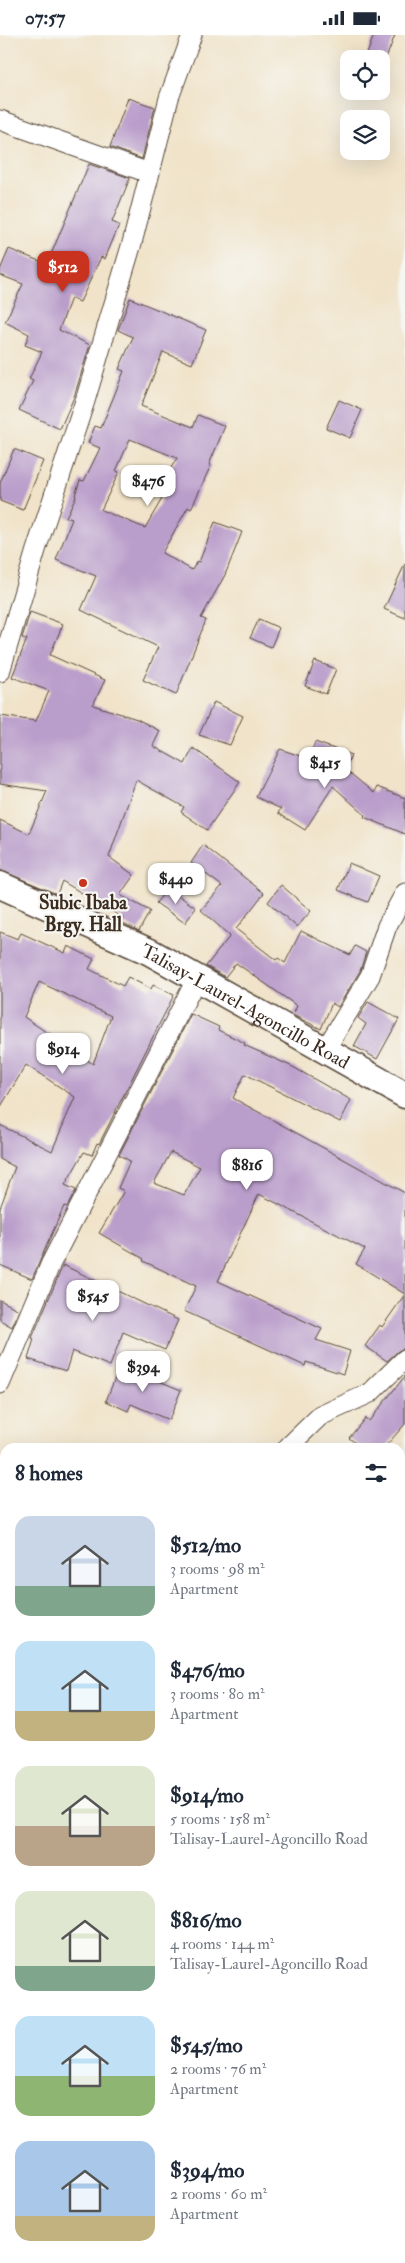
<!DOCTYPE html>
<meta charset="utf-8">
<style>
body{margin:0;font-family:"IM FELL Double Pica",serif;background:#f6f6f7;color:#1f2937;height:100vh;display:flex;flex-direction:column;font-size:19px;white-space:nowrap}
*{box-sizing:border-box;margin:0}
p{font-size:16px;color:#747a83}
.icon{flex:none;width:28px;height:28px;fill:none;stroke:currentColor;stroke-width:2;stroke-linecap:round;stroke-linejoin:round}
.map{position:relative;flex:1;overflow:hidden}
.panel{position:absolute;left:0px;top:1408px;width:405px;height:821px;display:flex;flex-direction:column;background:#fff;border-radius:15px 15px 0 0;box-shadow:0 5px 20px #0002}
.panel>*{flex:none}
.buttons{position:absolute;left:340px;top:15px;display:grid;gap:10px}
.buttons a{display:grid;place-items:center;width:50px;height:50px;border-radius:10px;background:#fff;box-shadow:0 5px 20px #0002;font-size:25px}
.price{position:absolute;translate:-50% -42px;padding:0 11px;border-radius:10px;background:#fff;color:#222;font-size:16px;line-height:32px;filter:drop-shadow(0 1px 2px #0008)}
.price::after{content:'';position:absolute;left:50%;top:30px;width:15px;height:11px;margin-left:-8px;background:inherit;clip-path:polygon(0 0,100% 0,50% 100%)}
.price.current{background:#c8321e;color:#fff}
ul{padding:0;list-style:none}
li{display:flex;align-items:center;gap:15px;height:125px;padding:0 15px}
li span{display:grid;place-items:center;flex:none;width:140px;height:100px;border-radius:15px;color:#555}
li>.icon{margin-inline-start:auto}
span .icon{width:60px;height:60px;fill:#fffc;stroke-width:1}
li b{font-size:21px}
h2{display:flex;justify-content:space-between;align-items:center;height:60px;padding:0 15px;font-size:21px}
.status{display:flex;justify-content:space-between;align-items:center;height:35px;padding:0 25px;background:#fff;direction:ltr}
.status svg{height:14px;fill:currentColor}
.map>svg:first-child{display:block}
.building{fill:#b99dca;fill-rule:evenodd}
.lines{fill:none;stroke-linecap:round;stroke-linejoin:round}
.street-casing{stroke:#564638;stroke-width:21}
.secondary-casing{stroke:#564638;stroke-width:29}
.street{stroke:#fff;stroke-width:19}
.secondary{stroke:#fff;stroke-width:26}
.poi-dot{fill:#c8321e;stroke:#f6f6f2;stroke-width:2}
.labels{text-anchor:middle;stroke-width:4.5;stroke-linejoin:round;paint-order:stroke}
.poi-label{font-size:19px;font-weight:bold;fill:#3b2a1e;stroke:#f6f6f2}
.street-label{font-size:19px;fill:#3b2a1e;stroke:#f6f6f2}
</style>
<div class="status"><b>07:57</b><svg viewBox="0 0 49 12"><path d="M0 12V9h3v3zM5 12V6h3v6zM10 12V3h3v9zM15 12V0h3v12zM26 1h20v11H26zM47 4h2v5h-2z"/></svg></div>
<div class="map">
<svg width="405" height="2228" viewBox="0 0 405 2228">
<rect width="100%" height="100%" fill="#f6f6f2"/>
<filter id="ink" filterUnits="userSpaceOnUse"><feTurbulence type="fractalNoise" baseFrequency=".02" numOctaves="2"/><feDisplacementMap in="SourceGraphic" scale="10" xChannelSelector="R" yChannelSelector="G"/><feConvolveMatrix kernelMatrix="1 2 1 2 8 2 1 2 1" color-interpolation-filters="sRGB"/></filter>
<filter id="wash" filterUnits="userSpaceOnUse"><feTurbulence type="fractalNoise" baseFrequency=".0096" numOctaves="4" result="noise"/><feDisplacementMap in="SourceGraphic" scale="20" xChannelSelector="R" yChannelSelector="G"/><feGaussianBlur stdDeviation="1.12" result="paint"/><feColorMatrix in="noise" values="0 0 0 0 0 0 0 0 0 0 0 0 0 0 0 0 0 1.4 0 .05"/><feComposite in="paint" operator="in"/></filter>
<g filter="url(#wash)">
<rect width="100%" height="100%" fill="#f0e3c9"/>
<g id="blocks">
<g class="building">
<path d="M 374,0 L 395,0 L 385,26 L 367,19 Z"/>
<path d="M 128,63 L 155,72 L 142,124 L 110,112 Z"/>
<path d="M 89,129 L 130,143 L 112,187 L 119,190 L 105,224 L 101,222 L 80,267 L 71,263 L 59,295 L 90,310 L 74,362 L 60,394 L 19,375 L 33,346 L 29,344 L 42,317 L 25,310 L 29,299 L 5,287 L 23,249 L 0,240 L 0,235 L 9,214 L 47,229 Z"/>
<path d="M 130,263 L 206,295 L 192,329 L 163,317 L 141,371 L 193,392 L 198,380 L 225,391 L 209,430 L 211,430 L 191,474 L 188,472 L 162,518 L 192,535 L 197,526 L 199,527 L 215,487 L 242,497 L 225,540 L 201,583 L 206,585 L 176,660 L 143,645 L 158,612 L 81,575 L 96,541 L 56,525 L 72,484 L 66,482 L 76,461 L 75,460 L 80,445 L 84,446 L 100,413 L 88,408 L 95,391 L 101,393 L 124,336 L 119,334 L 133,302 L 118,295 ZM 130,404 L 177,423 L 155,459 L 163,462 L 145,493 L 101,475 L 119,437 L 116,436 Z"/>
<path d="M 339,365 L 362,375 L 350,403 L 326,393 Z"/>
<path d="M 14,414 L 43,426 L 23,475 L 0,466 L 0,448 Z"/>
<path d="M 405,529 L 405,583 L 384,574 Z"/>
<path d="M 30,577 L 63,589 L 50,620 L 105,645 L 93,670 L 137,684 L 160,696 L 153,711 L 185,729 L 193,713 L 240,747 L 207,795 L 181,777 L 184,772 L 136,745 L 109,822 L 134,840 L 120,860 L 150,876 L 139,896 L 121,887 L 123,883 L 62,846 L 57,859 L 0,835 L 0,785 L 29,799 L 47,756 L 0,749 L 0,681 L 36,686 L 49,656 L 12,642 L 27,604 L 22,603 Z"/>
<path d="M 259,584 L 279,593 L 271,612 L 250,603 Z"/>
<path d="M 315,626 L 336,634 L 326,659 L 305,651 Z"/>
<path d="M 214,667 L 243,681 L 230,710 L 199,700 Z"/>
<path d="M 315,707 L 351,720 L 345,734 L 374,758 L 377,752 L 405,763 L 405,799 L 364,782 L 365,780 L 333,751 L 305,795 L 278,778 L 281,774 L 256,762 L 280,714 L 309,724 Z"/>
<path d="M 203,810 L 264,858 L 236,894 L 276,925 L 278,923 L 285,928 L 301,896 L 350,920 L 355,911 L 366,917 L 360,936 L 338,972 L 332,968 L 321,994 L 293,980 L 297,971 L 236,928 L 225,942 L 206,931 L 230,901 L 201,875 L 222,851 L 191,828 Z"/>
<path d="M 349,828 L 379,841 L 368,867 L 338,855 Z"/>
<path d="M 281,850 L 311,876 L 297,892 L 268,867 Z"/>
<path d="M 168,853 L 196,873 L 185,888 L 156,868 Z"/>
<path d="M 0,897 L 18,904 L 21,898 L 65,918 L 68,911 L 94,924 L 89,934 L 123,951 L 128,942 L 151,954 L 153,950 L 174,960 L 99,1109 L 97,1108 L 92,1120 L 84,1117 L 65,1150 L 76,1155 L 67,1172 L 64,1171 L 32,1244 L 0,1230 L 0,1173 L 15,1132 L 0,1124 L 0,1090 L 52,1116 L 75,1062 L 26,1030 L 0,1073 ZM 39,947 L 111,981 L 93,1029 L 24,982 Z"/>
<path d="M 368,967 L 399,984 L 377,1024 L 354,1011 L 366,989 L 358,983 Z"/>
<path d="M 191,979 L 219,992 L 218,995 L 245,1008 L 244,1010 L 293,1032 L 351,1065 L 340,1087 L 245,1039 L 233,1063 L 405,1158 L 405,1313 L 398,1316 L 387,1326 L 365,1311 L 380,1290 L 382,1292 L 405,1259 L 356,1229 L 365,1214 L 259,1159 L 218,1246 L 322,1294 L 316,1305 L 350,1316 L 343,1339 L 306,1327 L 305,1331 L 184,1276 L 196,1251 L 143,1226 L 144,1224 L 99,1198 L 124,1156 L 118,1153 L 130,1126 L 119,1120 ZM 171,1117 L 200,1132 L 184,1160 L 154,1148 Z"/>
<path d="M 63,1230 L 178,1285 L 165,1315 L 123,1297 L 110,1331 L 72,1316 L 66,1336 L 28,1324 L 34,1304 L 32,1303 Z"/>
<path d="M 0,1265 L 19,1275 L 12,1292 L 0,1285 Z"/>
<path d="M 120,1330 L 181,1355 L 169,1385 L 131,1369 L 128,1376 L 106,1366 Z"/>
<path d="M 405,1341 L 405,1389 L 385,1412 L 361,1412 L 349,1403 L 365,1383 L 369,1386 Z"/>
</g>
</g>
</g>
<g filter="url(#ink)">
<use href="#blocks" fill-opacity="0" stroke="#564638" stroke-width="1"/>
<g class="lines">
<g class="street-casing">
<g id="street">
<path d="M 0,85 L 149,138"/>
<path d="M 0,637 L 36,515 L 85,366 L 132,208 L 169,63 L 192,0"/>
<path d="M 325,1015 L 370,941 L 387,891 L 405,858"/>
<path d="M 0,1349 L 51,1228 L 197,943"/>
<path d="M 288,1412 L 320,1381 L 370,1358 L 405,1324"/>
</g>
</g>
<g class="secondary-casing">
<g id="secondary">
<path id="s1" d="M 0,850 L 150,917 L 405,1060"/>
</g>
</g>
<use href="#street" class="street"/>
<use href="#secondary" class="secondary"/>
</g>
</g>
<circle class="poi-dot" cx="83" cy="848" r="5"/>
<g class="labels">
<g class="poi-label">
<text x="83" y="874">Subic Ibaba<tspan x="83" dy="22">Brgy. Hall</tspan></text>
</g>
<g class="street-label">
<text dy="7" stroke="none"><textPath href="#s1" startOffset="274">Talisay-Laurel-Agoncillo Road</textPath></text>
</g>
</g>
</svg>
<div class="buttons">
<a><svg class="icon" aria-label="locate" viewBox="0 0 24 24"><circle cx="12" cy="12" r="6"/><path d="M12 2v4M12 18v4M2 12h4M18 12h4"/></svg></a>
<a><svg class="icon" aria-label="layers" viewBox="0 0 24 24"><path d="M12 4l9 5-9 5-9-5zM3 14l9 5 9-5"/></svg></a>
</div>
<b class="price current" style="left:63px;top:258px">$512</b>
<b class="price" style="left:148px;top:472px">$476</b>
<b class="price" style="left:325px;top:754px">$415</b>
<b class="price" style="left:176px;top:870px">$440</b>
<b class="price" style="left:63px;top:1040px">$914</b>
<b class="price" style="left:247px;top:1156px">$816</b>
<b class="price" style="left:93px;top:1287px">$545</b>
<b class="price" style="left:143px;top:1358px">$394</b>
<section class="panel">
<h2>8 homes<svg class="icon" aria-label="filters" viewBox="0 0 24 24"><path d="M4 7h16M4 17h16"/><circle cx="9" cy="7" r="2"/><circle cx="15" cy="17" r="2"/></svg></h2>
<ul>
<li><span style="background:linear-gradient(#c9d6e8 70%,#7fa58c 0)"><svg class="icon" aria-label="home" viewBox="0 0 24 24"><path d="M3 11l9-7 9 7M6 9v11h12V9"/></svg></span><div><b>$512/mo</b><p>3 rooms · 98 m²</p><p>Apartment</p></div></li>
<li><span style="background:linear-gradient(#bfe0f5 70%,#c2b280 0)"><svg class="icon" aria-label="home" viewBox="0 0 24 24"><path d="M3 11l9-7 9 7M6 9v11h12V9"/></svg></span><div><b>$476/mo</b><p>3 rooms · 80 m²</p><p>Apartment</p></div></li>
<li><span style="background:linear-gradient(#dfe7d0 60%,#b9a48a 0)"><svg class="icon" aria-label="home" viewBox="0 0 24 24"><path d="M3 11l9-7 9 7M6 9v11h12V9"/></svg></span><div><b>$914/mo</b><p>5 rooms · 158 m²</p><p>Talisay-Laurel-Agoncillo Road</p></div></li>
<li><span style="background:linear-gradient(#dfe7d0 75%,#7fa58c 0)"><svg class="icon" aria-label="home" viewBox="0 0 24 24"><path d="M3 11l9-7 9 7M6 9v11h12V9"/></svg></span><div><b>$816/mo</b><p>4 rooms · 144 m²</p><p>Talisay-Laurel-Agoncillo Road</p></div></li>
<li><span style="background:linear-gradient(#bfe0f5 60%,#8fb573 0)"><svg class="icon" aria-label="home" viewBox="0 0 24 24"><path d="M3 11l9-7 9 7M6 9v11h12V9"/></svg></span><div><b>$545/mo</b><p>2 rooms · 76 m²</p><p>Apartment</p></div></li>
<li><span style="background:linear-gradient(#a9c7e8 75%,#c2b280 0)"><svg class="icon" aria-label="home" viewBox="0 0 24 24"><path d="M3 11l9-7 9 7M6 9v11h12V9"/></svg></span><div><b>$394/mo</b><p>2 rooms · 60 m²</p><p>Apartment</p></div></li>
</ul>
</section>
</div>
